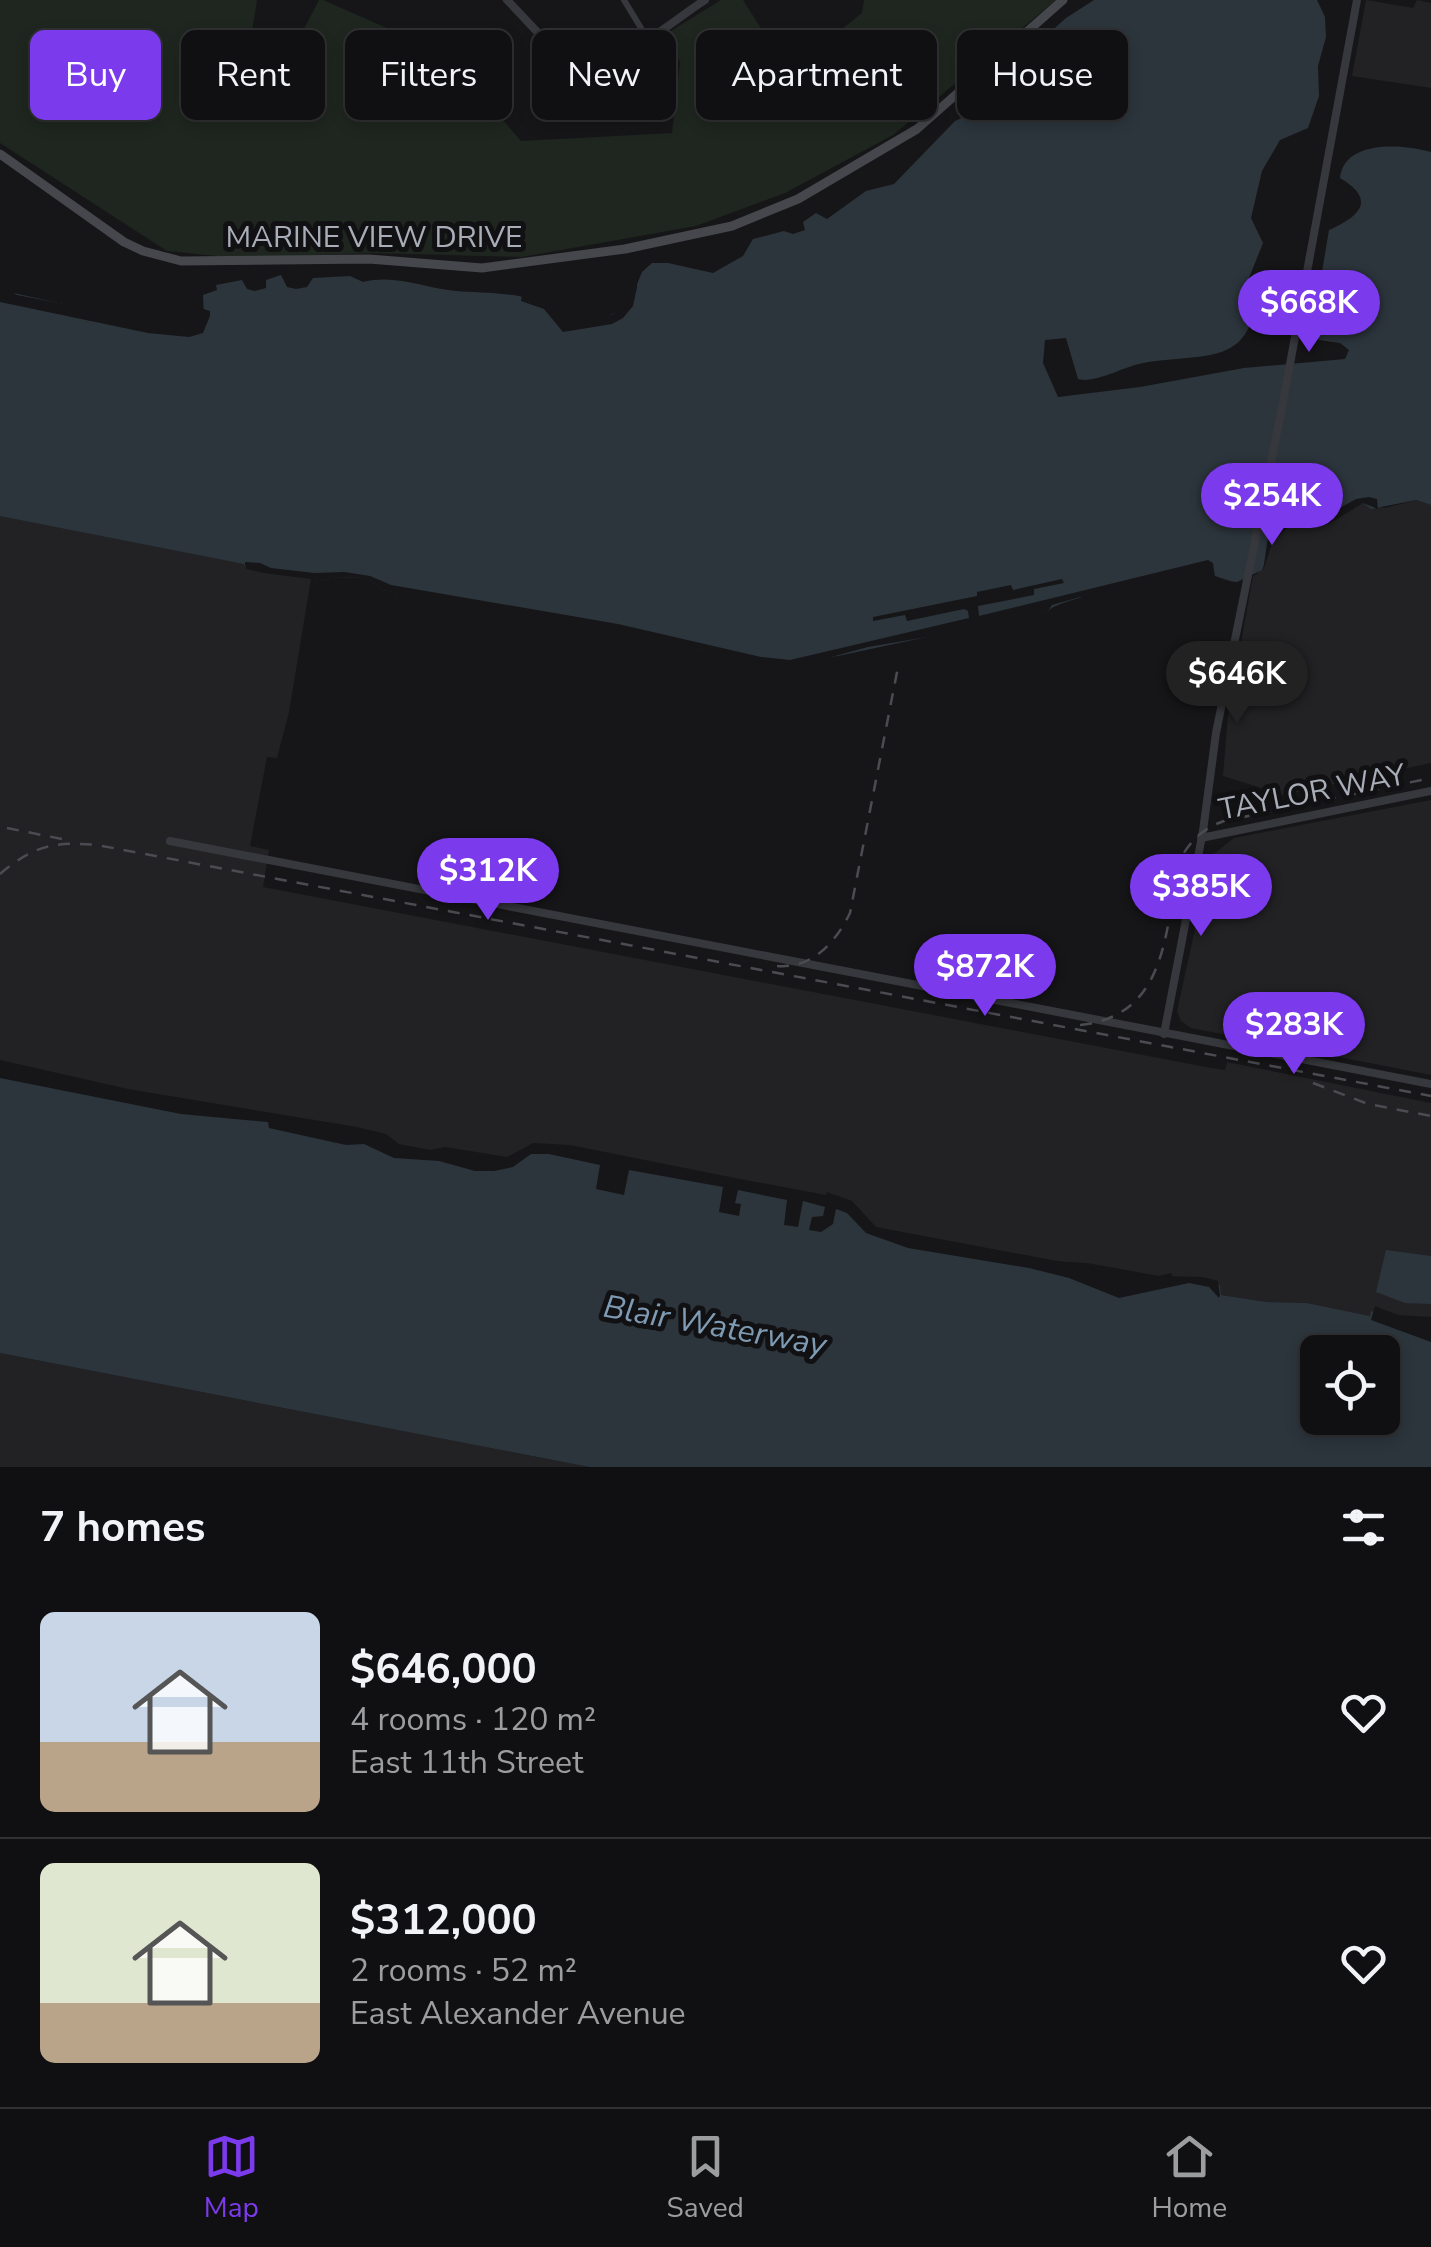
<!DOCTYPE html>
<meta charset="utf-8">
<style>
body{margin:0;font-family:"Nunito Sans",sans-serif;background:#1e1e20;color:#f1f3f6;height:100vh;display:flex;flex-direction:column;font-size:38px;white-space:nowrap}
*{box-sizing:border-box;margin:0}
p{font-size:32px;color:#9c9d9f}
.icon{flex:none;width:55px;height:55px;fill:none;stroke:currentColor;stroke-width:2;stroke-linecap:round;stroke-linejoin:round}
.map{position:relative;height:1467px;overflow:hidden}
.sheet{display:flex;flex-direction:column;background:#101012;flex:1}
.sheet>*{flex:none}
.top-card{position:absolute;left:30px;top:30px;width:1372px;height:90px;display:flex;gap:20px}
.tools{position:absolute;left:1300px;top:1335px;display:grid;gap:20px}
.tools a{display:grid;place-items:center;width:100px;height:100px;border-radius:15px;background:#101012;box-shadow:0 5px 15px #0003,0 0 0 2px #303032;font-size:50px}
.price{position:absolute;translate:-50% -85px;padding:0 22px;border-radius:35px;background:#7c3aed;color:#fff;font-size:32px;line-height:65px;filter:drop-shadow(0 2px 5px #0008)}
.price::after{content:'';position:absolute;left:50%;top:60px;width:30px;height:22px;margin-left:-15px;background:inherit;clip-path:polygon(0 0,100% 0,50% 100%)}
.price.selected{background:#222;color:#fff}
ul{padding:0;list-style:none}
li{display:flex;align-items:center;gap:30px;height:250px;padding:0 40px}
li+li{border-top:2px solid #303032}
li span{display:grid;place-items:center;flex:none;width:280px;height:200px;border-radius:15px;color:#555}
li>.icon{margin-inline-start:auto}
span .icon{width:120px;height:120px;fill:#fffc;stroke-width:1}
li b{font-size:42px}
h2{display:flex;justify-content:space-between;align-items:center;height:120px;padding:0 40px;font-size:42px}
.chip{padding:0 35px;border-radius:15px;background:#101012;box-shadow:0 5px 15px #0003,0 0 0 2px #303032;font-size:35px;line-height:90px}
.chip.selected{background:#7c3aed;color:#fff}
.dock{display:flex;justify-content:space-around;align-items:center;height:140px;border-top:2px solid #303032;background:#101012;font-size:28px;color:#9c9d9f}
.dock a{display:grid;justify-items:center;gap:5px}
.dock .selected{color:#7c3aed}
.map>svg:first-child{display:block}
.built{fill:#222225}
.green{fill:#1e261f}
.water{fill:#2c353c;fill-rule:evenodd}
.pier{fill:#161618}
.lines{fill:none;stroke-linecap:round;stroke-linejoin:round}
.minor{stroke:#37383d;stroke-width:6}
.tertiary{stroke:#37383d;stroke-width:8}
.secondary{stroke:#45474d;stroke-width:9}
.rail{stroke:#4a4c52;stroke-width:2.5;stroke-dasharray:12 10;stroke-linecap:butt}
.labels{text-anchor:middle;stroke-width:10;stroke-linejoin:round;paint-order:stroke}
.street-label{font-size:30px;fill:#a8adb8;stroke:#111113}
.water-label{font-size:32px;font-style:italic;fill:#7f9bb3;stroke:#111113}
</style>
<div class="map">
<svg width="1431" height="1467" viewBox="0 0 1431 1467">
<rect width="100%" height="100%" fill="#161618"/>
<g class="built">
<path d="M 1366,0 L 1413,8 L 1417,0 L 1431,3 L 1431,88 L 1352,76 Z"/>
<path d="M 0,495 L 249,544 L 246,569 L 311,579 L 289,712 L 277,758 L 267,757 L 250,846 L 269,850 L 263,887 L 1211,1068 L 1225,1070 L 1227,1062 L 1431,1103 L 1431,1321 L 1372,1311 L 1370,1316 L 1307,1303 L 1267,1302 L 1220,1295 L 1174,1280 L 1171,1273 L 1159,1276 L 1087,1263 L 1052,1261 L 506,1161 L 425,1153 L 0,1064 Z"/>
<path d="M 1416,500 L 1431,505 L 1431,763 L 1284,795 L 1223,776 L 1228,715 L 1253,576 L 1257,574 L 1276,534 L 1292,524 L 1328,523 L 1363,503 L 1385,508 Z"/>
<path d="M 1431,800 L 1431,1075 L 1191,1028 L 1181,1021 L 1177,1011 L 1211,856 L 1234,838 Z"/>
<path d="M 0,1353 L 589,1467 L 0,1467 Z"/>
</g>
<path class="green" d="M 0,0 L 257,0 L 248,57 L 280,75 L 319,0 L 323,0 L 446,54 L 521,141 L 672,133 L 680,62 L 666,34 L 721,0 L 743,0 L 769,41 L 812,53 L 862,13 L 864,0 L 1056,0 L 893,135 L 785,193 L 696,226 L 522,257 L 373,253 L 236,258 L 167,251 L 0,143 Z"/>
<g class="water">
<path d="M 1094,0 L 1317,0 L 1325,17 L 1326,37 L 1318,66 L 1319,96 L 1308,128 L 1280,140 L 1262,171 L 1251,218 L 1263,243 L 1249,278 L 1257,282 C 1256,370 1205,352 1143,363 C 1123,367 1105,379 1084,380 L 1078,379 L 1066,338 L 1045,340 L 1043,363 L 1058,397 L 1140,387 L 1244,368 L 1345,359 L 1349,350 L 1340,343 L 1319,340 L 1312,331 L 1329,230 C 1360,216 1377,200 1340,178 C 1344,139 1404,144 1431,152 L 1431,505 L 1416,500 L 1371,509 L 1363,503 L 1328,523 L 1292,524 L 1276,534 L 1262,570 L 1237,582 C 1224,581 1211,572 1200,573 C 1177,574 1059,598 1048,611 L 838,656 L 773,664 L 383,590 L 367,578 L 329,577 L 327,581 L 246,569 L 244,564 L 0,516 L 0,290 L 149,323 L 192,326 L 204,318 L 203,295 L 217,290 L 216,285 L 242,280 L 247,289 L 255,291 L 266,288 L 266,280 L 281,275 L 287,287 L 296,289 L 307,287 L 313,278 L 350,276 L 363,282 C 396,274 423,288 456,291 C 478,293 521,292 541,303 C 552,308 562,320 572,328 L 627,309 L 642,272 L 652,263 L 668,263 L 713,273 L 743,256 L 753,239 L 784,231 L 793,234 L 805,230 L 803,222 L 816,213 L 827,219 L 866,191 L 894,184 L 955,121 L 968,115 L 1010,68 L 1066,18 Z"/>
<path d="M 0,1064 L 397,1149 L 506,1161 L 529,1145 L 841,1200 L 868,1226 L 1111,1280 L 1174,1280 L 1220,1285 L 1221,1295 L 1267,1302 L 1307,1303 L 1370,1316 L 1371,1311 L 1431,1321 L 1431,1467 L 589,1467 L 0,1353 ZM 1318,1352 L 1382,1352 L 1382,1418 L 1318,1418 Z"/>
<path d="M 1386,1250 L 1431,1256 L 1431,1304 L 1405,1303 L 1376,1292 Z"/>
</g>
<g class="pier">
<path d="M 636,274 L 637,287 L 633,306 L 623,318 L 612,324 L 563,332 L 544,309 L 521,301 L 522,294 L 542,297 L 555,306 L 564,320 L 572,323 L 614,314 L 623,306 Z"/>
<path d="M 0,285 L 17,295 L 158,322 L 190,324 L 197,321 L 200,308 L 210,311 L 210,316 L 203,333 L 189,337 L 148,333 L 0,302 Z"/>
<path d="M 1369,497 L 1377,499 L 1378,509 L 1363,503 L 1329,524 L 1315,528 L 1290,526 L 1273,541 L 1263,571 L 1268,537 L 1276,523 L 1285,519 L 1318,520 L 1356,499 Z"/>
<path d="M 1208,560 L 1213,563 L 1215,577 L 1208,574 L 1087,599 L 1080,597 L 1052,605 L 1048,611 L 980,628 L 868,647 L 780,671 L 699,650 L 614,637 L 383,590 L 367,578 L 329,577 L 327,581 L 264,573 L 246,569 L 245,564 L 245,562 L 260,563 L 271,568 L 314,573 L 344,572 L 370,576 L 391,585 L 618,624 L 761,657 L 790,660 L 969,618 L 968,611 L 964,609 L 907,621 L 905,615 L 873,621 L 873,617 L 977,596 L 977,592 L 1011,585 L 1013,590 L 1062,579 L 1064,583 L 1034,589 L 1034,595 L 978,606 L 979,616 Z"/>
<path d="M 0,1060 L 128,1089 L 357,1127 L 386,1134 L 399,1144 L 430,1150 L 445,1147 L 507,1157 L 533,1143 L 570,1145 L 740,1179 L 826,1195 L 827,1192 L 852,1201 L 876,1227 L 1084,1266 L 1112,1275 L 1203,1277 L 1218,1281 L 1220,1295 L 1219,1298 L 1209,1287 L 1189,1283 L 1119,1298 L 1069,1278 L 1029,1268 L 908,1248 L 866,1233 L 847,1213 L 836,1209 L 833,1224 L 821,1232 L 809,1230 L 812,1217 L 823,1216 L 825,1207 L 803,1201 L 798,1227 L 784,1225 L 787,1200 L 738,1190 L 735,1203 L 741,1204 L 739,1216 L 719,1212 L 723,1187 L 629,1170 L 624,1195 L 596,1189 L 600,1165 L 549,1154 L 531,1154 L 513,1167 L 494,1171 L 475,1171 L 439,1161 L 394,1158 L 364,1144 L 346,1145 L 269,1128 L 268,1122 L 181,1114 L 0,1078 Z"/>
<path d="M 1375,1306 L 1398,1315 L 1431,1317 L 1431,1342 L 1371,1320 Z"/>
</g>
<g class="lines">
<path class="minor" d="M 624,0 L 647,38"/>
<g class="tertiary">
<path d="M 507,0 C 526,19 546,45 569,58 C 609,80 671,21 705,0"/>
<path d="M 1201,838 L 1431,791"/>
<path d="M 170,841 L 1431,1084"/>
<path d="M 1164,1034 L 1203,831 L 1216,733 L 1281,413 L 1357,0"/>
</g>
<path class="secondary" d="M 0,154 L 124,242 L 143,251 L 181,261 L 369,259 L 482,268 L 625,249 L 732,226 L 798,199 L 917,129 L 1063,0"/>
<g class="rail">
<path d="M 7,828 L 62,839"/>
<path d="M 0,874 C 33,846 54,841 97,845 L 1431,1096"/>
<path d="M 777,966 C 812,969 836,942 850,913 L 898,667"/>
<path d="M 1080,1025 C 1168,1016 1165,930 1179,861 C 1190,841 1203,828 1224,821 L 1431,778"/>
<path d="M 1313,1083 L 1368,1104 L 1431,1116"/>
</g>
</g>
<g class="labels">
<g class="street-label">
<text x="374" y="247">MARINE VIEW DRIVE</text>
<text transform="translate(1312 792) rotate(-11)" y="10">TAYLOR WAY</text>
</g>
<g class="water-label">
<text transform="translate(715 1325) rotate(10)" y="11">Blair Waterway</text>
</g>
</g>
</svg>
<div class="tools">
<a><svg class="icon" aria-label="locate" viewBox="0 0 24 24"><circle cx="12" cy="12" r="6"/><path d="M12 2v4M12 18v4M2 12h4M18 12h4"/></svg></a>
</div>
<b class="price" style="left:1309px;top:355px">$668K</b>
<b class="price" style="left:1272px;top:548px">$254K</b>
<b class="price selected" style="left:1237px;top:726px">$646K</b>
<b class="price" style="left:488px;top:923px">$312K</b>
<b class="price" style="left:1201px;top:939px">$385K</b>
<b class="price" style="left:985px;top:1019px">$872K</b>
<b class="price" style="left:1294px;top:1077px">$283K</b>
<div class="top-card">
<a class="chip selected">Buy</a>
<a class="chip">Rent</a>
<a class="chip">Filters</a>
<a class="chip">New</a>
<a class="chip">Apartment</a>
<a class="chip">House</a>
</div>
</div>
<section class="sheet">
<h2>7 homes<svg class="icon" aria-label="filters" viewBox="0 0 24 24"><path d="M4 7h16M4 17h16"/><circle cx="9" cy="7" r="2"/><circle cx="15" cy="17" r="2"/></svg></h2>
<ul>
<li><span style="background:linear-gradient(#c9d6e8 65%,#b9a48a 0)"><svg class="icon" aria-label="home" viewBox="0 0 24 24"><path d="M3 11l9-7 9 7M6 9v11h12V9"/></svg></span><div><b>$646,000</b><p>4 rooms · 120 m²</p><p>East 11th Street</p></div><svg class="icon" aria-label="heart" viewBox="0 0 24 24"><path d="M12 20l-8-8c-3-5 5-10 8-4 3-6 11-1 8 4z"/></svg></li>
<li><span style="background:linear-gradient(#dfe7d0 70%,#b9a48a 0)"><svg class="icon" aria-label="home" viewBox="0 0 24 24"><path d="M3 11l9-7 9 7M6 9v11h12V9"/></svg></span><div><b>$312,000</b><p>2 rooms · 52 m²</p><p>East Alexander Avenue</p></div><svg class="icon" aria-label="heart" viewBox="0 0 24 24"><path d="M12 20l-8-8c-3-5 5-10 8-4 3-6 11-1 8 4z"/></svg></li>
</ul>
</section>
<nav class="dock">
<a class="selected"><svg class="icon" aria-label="map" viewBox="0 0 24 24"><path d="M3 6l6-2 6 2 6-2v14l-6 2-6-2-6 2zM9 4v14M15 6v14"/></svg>Map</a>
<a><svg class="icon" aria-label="saved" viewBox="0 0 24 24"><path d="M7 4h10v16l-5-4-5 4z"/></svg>Saved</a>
<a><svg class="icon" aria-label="home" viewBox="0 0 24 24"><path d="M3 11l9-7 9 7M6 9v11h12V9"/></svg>Home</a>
</nav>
